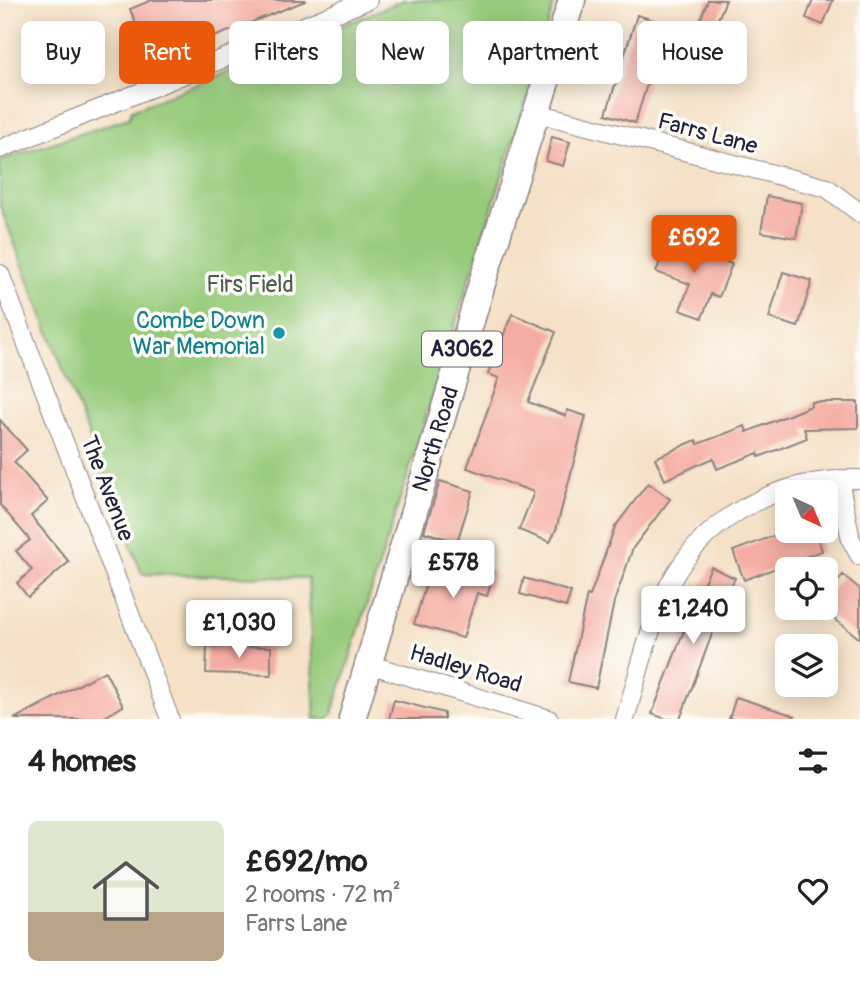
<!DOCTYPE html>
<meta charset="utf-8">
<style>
body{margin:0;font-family:Pangolin,sans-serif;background:#f2f2f2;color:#222;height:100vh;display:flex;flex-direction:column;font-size:26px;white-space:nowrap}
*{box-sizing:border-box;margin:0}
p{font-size:23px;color:#767676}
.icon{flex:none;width:38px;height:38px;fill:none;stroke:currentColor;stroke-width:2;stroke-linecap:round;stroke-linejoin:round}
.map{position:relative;height:719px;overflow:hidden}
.details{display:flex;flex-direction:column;background:#fff;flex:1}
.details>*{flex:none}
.banner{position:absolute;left:21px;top:21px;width:819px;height:63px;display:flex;gap:14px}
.needle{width:46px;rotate:136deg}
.buttons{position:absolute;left:775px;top:480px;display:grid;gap:14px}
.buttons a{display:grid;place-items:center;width:63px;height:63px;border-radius:10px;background:#fff;box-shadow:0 4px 18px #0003;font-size:35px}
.price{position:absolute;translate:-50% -60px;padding:0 16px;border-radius:7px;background:#fff;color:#222;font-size:23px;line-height:46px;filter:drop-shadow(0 2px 4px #0008)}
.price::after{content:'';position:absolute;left:50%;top:42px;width:21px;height:16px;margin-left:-10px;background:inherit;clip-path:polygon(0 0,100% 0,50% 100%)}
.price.active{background:#ea580c;color:#fff}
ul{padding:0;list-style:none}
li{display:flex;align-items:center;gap:21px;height:175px;padding:0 28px}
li+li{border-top:2px solid #e0e0e0}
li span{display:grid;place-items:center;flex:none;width:196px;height:140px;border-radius:10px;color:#555}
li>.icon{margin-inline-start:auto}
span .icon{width:84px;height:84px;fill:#fffc;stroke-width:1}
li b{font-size:30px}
h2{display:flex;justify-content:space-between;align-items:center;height:84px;padding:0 28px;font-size:30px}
.tag{padding:0 24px;border-radius:10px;background:#fff;box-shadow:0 4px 18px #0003;font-size:24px;line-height:63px}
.tag.active{background:#ea580c;color:#fff}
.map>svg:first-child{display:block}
.green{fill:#97cb7c;stroke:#5c765c;stroke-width:2}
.building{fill:#f5ada3}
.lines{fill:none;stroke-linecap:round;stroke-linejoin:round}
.minor-casing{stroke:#8c8281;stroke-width:20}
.primary-casing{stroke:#8c8281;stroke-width:29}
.minor{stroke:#fff;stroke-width:18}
.primary{stroke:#fff;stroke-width:26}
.culture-dot{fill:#0f9aa8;stroke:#fdfcf7;stroke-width:2.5}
.labels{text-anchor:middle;stroke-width:7;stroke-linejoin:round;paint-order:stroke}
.shield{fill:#fdfcf7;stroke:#646373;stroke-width:2}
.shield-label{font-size:21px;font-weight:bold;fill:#22223b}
.street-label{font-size:23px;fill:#22223b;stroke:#fdfcf7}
.park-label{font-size:23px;fill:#4b5d52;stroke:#fdfcf7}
.culture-label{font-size:23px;fill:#0d838f;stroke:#fdfcf7;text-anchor:end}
</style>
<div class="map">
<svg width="860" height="719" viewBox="0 0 860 719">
<rect width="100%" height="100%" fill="#fdfcf7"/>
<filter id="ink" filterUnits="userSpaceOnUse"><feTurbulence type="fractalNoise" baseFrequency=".0143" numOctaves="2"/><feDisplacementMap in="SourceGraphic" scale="14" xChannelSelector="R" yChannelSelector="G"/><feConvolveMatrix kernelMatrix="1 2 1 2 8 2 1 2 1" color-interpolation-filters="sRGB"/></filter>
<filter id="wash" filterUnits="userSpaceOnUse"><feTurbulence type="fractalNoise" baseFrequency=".00686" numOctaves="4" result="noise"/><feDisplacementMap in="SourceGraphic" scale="28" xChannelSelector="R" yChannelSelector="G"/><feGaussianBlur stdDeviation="1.57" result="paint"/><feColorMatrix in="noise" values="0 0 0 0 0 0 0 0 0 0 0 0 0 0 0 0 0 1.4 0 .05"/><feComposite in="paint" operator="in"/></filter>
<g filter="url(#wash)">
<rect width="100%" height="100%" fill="#f5e1c7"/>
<path class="green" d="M 403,0 L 555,0 L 526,100 L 332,715 L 327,719 L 315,719 L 308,578 L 142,574 L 0,206 L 0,160 L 129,118 L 132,110 L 272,55 L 291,53 L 289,48 Z"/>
<g id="blocks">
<g class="building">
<path d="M 152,0 L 305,0 L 305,1 L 151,62 L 130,9 Z"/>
<path d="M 708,0 L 726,0 L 714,29 L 699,23 Z"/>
<path d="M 813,0 L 833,0 L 823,25 L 806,18 Z"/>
<path d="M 637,15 L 666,24 L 635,123 L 606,114 Z"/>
<path d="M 552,137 L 570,142 L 563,166 L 546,161 Z"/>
<path d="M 767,196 L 802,203 L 796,238 L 761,232 Z"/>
<path d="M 668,240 L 732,264 L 719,297 L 711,294 L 702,318 L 680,310 L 690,284 L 656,272 Z"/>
<path d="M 783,272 L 812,281 L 798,327 L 769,318 Z"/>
<path d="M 512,314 L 556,332 L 528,402 L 566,416 L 567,410 L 586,416 L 556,530 L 550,542 L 519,530 L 534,492 L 467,468 L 499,378 L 488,374 Z"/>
<path d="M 811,402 L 858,402 L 858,428 L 804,429 L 807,438 L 759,457 L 758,453 L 717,469 L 713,458 L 665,480 L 655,458 L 696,440 L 698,444 L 745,426 L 747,432 L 811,406 Z"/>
<path d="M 0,420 L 27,450 L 14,462 L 48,501 L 31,516 L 69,562 L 28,597 L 17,583 L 32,570 L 16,551 L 30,540 L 0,505 Z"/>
<path d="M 440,481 L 473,491 L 457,542 L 424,532 Z"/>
<path d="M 648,483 L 670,499 L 633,548 L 614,602 L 596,688 L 568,682 L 587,595 L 590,596 L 615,527 Z"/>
<path d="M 774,530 L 815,530 L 822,551 L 744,580 L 733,551 L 776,535 Z"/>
<path d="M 458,561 L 494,572 L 487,596 L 477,593 L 463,638 L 414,624 L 428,577 L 451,584 Z"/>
<path d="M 711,567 L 735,578 L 710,627 L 714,629 L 680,719 L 666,719 L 652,714 L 696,599 Z"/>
<path d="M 843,575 L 860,589 L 860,639 L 819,607 L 826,607 L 826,597 Z"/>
<path d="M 524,578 L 571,592 L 566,607 L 520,594 Z"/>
<path d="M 207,646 L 271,647 L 271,675 L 206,673 Z"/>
<path d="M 105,671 L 123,706 L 101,719 L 14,719 Z"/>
<path d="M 736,697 L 795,716 L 794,719 L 729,719 Z"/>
<path d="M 394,700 L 444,713 L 444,719 L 389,719 Z"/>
</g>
</g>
</g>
<g filter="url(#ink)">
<use href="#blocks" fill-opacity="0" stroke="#8c8281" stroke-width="2"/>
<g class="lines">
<g class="minor-casing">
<g id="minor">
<path d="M 537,113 L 827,188 L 860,213"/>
<path d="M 0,149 L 368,0"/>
<path d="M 0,274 L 170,719"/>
<path d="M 839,479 L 851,540 L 860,556"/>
<path d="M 368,664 L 549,719"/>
<path d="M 625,719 C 637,680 646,638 662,600 C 696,520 775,478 860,479"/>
</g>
</g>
<g class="primary-casing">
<path id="primary" d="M 352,719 L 483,280 L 572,0"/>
</g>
<use href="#minor" class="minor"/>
<use href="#primary" class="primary"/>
</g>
</g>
<circle class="culture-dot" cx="279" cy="333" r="7"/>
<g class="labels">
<rect class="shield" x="422" y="331.5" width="80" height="35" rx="5"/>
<g class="shield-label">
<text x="462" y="356">A3062</text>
</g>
<g class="street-label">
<text transform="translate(708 133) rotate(15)" y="8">Farrs Lane</text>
<text transform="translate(435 439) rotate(-73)" y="8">North Road</text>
<text transform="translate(108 488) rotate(69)" y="8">The Avenue</text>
<text transform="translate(466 668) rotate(17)" y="8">Hadley Road</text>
</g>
<g class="park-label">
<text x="250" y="292">Firs Field</text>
</g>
<g class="culture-label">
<text x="265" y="328">Combe Down<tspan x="265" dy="26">War Memorial</tspan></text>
</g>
</g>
</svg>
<div class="buttons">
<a><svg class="needle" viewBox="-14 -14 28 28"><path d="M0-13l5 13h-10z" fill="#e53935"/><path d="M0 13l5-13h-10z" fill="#767676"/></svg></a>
<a><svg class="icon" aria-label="locate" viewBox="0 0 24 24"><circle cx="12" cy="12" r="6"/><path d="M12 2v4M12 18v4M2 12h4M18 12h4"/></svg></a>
<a><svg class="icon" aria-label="layers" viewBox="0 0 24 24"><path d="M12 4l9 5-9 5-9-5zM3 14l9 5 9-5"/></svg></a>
</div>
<b class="price active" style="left:694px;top:275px">£692</b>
<b class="price" style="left:453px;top:600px">£578</b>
<b class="price" style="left:693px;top:646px">£1,240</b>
<b class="price" style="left:239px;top:660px">£1,030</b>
<div class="banner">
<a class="tag">Buy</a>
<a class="tag active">Rent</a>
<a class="tag">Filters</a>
<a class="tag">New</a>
<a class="tag">Apartment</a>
<a class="tag">House</a>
</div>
</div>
<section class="details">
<h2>4 homes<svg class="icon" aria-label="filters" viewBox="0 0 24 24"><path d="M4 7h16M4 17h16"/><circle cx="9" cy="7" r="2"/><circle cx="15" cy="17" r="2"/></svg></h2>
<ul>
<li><span style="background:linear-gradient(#dfe7d0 65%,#b9a48a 0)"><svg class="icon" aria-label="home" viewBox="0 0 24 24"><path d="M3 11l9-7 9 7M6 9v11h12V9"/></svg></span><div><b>£692/mo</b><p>2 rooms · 72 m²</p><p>Farrs Lane</p></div><svg class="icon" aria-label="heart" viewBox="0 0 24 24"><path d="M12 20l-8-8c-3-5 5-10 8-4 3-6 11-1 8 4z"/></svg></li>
</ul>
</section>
